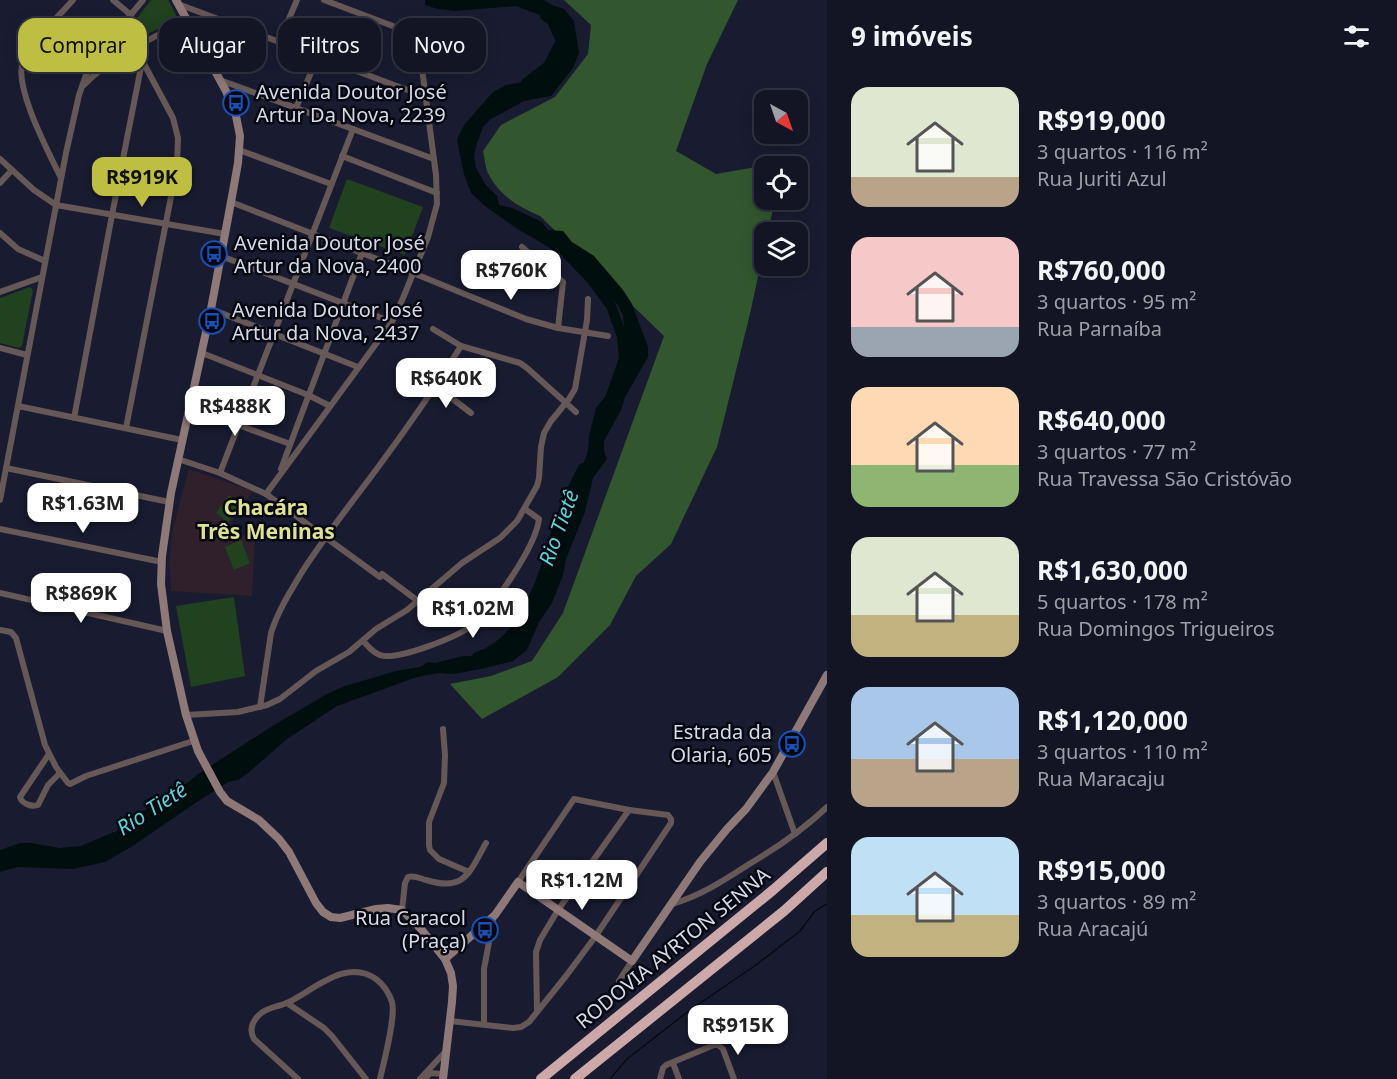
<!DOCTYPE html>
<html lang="pt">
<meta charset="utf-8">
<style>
body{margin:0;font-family:"Noto Sans",sans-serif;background:#1c1e2d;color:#f1f3f6;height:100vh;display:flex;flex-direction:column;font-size:22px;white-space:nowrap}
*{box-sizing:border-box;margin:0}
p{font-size:20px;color:#9d9fa7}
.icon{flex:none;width:33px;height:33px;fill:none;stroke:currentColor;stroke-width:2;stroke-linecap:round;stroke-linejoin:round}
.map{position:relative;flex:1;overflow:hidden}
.panel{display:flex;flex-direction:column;background:#131525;width:570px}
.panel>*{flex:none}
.guide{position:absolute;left:18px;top:18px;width:570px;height:54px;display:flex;gap:12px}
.needle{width:39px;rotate:140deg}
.fabs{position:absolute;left:754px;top:90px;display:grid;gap:12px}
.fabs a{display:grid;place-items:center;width:54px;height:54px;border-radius:12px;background:#131525;box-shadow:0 3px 15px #0003,0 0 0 2px #323442;font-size:30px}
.price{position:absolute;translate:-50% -51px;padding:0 14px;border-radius:12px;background:#fff;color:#222;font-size:20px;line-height:39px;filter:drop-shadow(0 2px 3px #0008)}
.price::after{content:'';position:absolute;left:50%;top:36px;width:18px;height:14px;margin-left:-9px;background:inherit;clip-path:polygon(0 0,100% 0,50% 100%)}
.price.current{background:#bebf42;color:#111}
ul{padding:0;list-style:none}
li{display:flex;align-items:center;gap:18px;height:150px;padding:0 24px}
li span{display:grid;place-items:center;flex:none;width:168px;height:120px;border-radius:18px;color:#555}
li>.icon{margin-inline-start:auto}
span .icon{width:72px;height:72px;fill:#fffc;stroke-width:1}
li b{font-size:26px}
h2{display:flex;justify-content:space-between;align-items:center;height:72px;padding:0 24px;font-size:26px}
.pill{padding:0 21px;border-radius:18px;background:#131525;box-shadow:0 3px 15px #0003,0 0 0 2px #323442;font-size:21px;line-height:54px}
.pill.current{background:#bebf42;color:#111}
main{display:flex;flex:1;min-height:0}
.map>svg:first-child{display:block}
.education{fill:#2f202b}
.green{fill:#20421e}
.forest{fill:#32572e}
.water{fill:#000e0e}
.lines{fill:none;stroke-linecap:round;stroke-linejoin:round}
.stream{stroke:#000e0e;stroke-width:1.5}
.river{stroke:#000e0e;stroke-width:10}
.street{stroke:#665857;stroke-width:6}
.secondary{stroke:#8f7978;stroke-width:8}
.highway{stroke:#cca9a8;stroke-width:10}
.labels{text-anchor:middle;stroke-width:5;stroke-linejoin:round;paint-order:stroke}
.poi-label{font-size:20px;fill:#d6d9e8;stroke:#060710;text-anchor:start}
.street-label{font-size:20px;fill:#d6d9e8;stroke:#060710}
.neighbourhood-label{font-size:21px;font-weight:bold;fill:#dfe193;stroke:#060710}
.water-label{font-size:21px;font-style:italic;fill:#59d5d6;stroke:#060710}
</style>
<main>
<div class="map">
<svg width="827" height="1079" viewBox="0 0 827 1079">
<rect width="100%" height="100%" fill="#191c31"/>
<path class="education" d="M 189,469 L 253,491 L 225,531 L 226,542 L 248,533 L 255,539 L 252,596 L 171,591 L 169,560 L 173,528 Z"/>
<g class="green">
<path d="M 151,0 L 168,0 L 177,17 L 175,20 L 140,38 L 134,25 L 134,22 Z"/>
<path d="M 122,35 L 125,36 L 128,43 L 128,46 L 95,66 L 119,37 Z"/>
<path d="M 347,179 L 423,207 L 405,255 L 329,228 Z"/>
<path d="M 30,287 L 33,290 L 22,346 L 19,348 L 0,343 L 0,298 Z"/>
<path d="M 229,495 L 241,504 L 228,522 L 216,513 Z"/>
<path d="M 241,540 L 250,563 L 234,570 L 225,547 Z"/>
<path d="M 234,597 L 245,676 L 191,687 L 176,606 Z"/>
</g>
<path class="forest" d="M 564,0 L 738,0 L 707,64 L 676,151 L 716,174 L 783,162 L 782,166 L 765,166 L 765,200 L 775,200 L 768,232 L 765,232 L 765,245 L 749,318 L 717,447 L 671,544 L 636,576 L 610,625 L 558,677 L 482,719 L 450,684 L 491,676 L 532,661 L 563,613 L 664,336 L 540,216 C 518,206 501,197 489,175 C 485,168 485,159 483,151 L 501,125 L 555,97 L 588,54 L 591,25 Z"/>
<path class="water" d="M 425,0 L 544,0 L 552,5 L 564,9 L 574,21 L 579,53 L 573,68 L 551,96 L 524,101 L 491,119 L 483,127 L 476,146 L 474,157 L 476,168 L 485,184 L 497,196 L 499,205 L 512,208 L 542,222 L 548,230 L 563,231 L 572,242 L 594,256 L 623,290 L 632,304 L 648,347 L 648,357 L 625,397 L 621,410 L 604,441 L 604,451 L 607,459 L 593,478 L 585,512 L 566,559 L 563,575 L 552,603 L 539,622 L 527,650 L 513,661 L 481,669 L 453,674 L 440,673 L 417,677 L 337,706 L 287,739 L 248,773 L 238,780 L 228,782 L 194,804 L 131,847 L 105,862 L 73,869 L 17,867 L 0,872 L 0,850 L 20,843 L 31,843 L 60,848 L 81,846 L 121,829 L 158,800 L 177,791 L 201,772 L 274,725 L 327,694 L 345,686 L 396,671 L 420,667 L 428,662 L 435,663 L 463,656 L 473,656 L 488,652 L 495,653 C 505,647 515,639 516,627 L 531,611 L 530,602 L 535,585 L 545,578 L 575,486 L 588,451 L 589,436 L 596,408 L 615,385 L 627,354 L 623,316 L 618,305 L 577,264 L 516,228 L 485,206 L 471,193 L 464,174 L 457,140 L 464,125 L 493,92 L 506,85 L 523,82 L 547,67 L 558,55 L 562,44 L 560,34 L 553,25 L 542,16 L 516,6 L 455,11 L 438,9 L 425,5 Z"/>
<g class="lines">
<path class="stream" d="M 610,1079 L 627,1059 L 690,1010 L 756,965 L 800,931 L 815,911 L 827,904"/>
<g class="river">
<path d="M 526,83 L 548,66 L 561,41 L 552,21 L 545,16"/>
<path d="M 567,254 L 591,279 L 611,306 L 622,336 L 624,359 L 609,401"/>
<path d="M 477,657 C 527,642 544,574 557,529 C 562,515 568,500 574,486 L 583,468"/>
</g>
<g class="street">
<path d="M 113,0 L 131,15"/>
<path d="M 178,4 L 426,97"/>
<path d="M 125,22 L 143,62 L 173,118 L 178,138 L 177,166 L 126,428"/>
<path d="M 279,42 L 297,0"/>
<path d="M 220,80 L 434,159"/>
<path d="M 84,85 C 108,59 155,37 186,20"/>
<path d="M 296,108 L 318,56"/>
<path d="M 239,150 L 331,184"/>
<path d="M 342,156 L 437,193"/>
<path d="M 0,159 L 34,190 L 56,205 L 225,234"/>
<path d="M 61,178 C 49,153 13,86 23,61 C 31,43 59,16 73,0"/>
<path d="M 0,183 L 12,170"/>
<path d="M 231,202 L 413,273 L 526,319 L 558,328 L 608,336"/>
<path d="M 0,233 L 18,249 L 45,261"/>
<path d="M 522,247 L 563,282 L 558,328"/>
<path d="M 221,256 L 392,322"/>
<path d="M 0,292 L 42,277"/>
<path d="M 211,309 L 358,367"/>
<path d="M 433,329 L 461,346 L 520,363 L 527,368 L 576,412"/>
<path d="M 0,348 L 27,355"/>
<path d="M 202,353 L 308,395 L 330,406"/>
<path d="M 436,386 L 471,413"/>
<path d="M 18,406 L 182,440"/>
<path d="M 189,407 L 290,444"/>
<path d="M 74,418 L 112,215 L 142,62"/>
<path d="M 178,459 L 220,473 L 266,494 L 380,577"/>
<path d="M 6,468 L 169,502"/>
<path d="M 281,469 L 362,253"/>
<path d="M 220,473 L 353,129"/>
<path d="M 266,494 L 392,322 L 403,298 L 428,237 L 437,204 L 436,175 L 418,38 L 414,34 L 324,0"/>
<path d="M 0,500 L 66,153 L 79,95 L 86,75 L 94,59 L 143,0"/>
<path d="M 0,529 L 162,562"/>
<path d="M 382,574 L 418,601"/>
<path d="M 0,593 L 167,631"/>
<path d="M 0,630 L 11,632 L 16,638 L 45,745 L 56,767 L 68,783 L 70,784 L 86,776 L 193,741"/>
<path d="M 363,641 C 368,646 373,653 380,655 C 397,661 457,637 471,626 C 493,609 536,546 539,519 L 525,509"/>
<path d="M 260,707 L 271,633 C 278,611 290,592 302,572 C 322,541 344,512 367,482 C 400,438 432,393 461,346"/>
<path d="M 186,715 L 238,712 L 267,705 L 280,699 L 316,671 L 349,652 L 376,629 L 407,610 L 462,563 L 500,538 L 517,521 L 537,486 L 539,478 L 541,447 L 544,433 L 551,421 L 569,399 L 575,389 L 587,320 L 588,299"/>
<path d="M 443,729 L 445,755 L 444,783 L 429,822 L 429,845 L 430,850 L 439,859 L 469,872"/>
<path d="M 49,754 L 20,797 C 22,804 32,807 38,805 L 48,785 L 60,773"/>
<path d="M 773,772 L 795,834"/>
<path d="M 672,904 C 701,896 726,879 751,863 C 778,847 804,829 827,807"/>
<path d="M 402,910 L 405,883 L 408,877 C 414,875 419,878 426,880 C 465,892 469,873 486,843"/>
<path d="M 619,981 L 632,961"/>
<path d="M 287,1003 L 324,1028 L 332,1036 L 366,1079"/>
<path d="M 537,1011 L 536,952 L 540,940 L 558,910 L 629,810"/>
<path d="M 450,1021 L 513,1028 L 521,1027 L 529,1022 L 566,976 L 595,937 L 671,823 L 671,819 L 668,815 L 629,810 L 574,799 L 518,882"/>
<path d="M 484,1024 L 484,969 L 494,915"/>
<path d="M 673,1063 L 679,1079"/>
<path d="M 298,1079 L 254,1039 C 249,1030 252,1022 259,1015 C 267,1007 279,1007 289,1002 C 315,989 347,958 376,979 C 384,985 389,993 392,1002 C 396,1017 384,1061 380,1079"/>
<path d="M 420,1079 L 446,1051"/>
<path d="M 425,1079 L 430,1073 L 443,1074"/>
<path d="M 660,1079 L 663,1068 L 666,1065 L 714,1045 L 718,1045 L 723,1049 L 734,1079"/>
</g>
<g class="secondary">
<path d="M 176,0 L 226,91 L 236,116 L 240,136 L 238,163 L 231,202 L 211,309 L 171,493 L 162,556 L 161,584 L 167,631 L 186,715 L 198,751 L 220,792 L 227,801 L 259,820 L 279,839 L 289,852 L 316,903 L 323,912 L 331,917 L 340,918 L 376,909 L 388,908 L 402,910 L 421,929 L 445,959 L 451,973 L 453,986 L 452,1002 L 443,1079"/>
<path d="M 445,959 L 495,915 L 518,882 L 632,961 L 700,862 L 727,829 L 746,809 L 773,772 L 827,675"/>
</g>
<g class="highway">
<path d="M 541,1079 L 773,890 L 827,843"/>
<path d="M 575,1079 L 784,911 L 827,872"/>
</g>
</g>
<defs>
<g id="bus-ring" transform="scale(1.35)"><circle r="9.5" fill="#060710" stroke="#1a4fb4" stroke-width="1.5"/><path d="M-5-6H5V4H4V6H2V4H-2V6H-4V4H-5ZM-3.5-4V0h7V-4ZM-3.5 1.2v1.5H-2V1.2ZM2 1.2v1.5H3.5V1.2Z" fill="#1a4fb4"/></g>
</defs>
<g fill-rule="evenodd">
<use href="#bus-ring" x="236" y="103"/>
<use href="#bus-ring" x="214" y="254"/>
<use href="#bus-ring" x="212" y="321"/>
<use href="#bus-ring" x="792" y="744"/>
<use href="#bus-ring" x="485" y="930"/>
</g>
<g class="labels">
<g class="poi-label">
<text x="256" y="99">Avenida Doutor José<tspan x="256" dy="23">Artur Da Nova, 2239</tspan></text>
<text x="234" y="250">Avenida Doutor José<tspan x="234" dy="23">Artur da Nova, 2400</tspan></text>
<text x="232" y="317">Avenida Doutor José<tspan x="232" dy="23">Artur da Nova, 2437</tspan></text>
<text x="772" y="739" text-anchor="end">Estrada da<tspan x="772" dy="23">Olaria, 605</tspan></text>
<text x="466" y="925" text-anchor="end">Rua Caracol<tspan x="466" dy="23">(Praça)</tspan></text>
</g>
<g class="street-label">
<text transform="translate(673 948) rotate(-39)" y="7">RODOVIA AYRTON SENNA</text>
</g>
<g class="neighbourhood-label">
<text x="266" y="515">Chacára<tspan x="266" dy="24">Três Meninas</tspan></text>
</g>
<g class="water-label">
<text transform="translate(559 528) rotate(-70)" y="7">Rio Tietê</text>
<text transform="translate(152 809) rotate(-33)" y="7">Rio Tietê</text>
</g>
</g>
</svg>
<div class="fabs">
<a><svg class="needle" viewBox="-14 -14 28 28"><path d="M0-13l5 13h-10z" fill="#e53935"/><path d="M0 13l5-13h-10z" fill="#9d9fa7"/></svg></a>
<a><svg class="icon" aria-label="locate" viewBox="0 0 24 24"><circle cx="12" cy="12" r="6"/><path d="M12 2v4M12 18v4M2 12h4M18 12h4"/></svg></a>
<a><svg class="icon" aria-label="layers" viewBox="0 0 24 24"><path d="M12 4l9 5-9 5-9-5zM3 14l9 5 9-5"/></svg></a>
</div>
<b class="price current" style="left:142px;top:208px">R$919K</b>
<b class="price" style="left:511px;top:301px">R$760K</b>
<b class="price" style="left:446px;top:409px">R$640K</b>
<b class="price" style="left:235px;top:437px">R$488K</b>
<b class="price" style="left:83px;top:534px">R$1.63M</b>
<b class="price" style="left:81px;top:624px">R$869K</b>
<b class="price" style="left:473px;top:639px">R$1.02M</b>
<b class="price" style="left:582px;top:911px">R$1.12M</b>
<b class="price" style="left:738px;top:1056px">R$915K</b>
<div class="guide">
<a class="pill current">Comprar</a>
<a class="pill">Alugar</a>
<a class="pill">Filtros</a>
<a class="pill">Novo</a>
</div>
</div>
<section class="panel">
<h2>9 imóveis<svg class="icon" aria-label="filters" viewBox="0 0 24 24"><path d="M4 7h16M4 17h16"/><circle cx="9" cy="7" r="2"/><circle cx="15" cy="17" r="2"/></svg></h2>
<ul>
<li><span style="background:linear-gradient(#dfe7d0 75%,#b9a48a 0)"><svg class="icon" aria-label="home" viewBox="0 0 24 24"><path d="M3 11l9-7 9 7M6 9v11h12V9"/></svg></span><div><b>R$919,000</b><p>3 quartos · 116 m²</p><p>Rua Juriti Azul</p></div></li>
<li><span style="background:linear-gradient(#f6c9c9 75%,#9aa5b1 0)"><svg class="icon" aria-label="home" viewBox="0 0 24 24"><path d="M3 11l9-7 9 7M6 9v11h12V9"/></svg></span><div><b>R$760,000</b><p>3 quartos · 95 m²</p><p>Rua Parnaíba</p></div></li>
<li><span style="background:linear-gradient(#ffd9b3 65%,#8fb573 0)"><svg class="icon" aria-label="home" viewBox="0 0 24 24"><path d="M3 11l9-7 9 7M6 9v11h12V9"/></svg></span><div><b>R$640,000</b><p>3 quartos · 77 m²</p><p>Rua Travessa São Cristóvão</p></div></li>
<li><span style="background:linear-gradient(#dfe7d0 65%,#c2b280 0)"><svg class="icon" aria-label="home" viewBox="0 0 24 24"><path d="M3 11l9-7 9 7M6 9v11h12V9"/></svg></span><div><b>R$1,630,000</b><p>5 quartos · 178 m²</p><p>Rua Domingos Trigueiros</p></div></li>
<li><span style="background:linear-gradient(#a9c7e8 60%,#b9a48a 0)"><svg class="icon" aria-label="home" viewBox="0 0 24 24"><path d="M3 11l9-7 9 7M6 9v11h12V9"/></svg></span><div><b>R$1,120,000</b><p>3 quartos · 110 m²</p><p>Rua Maracaju</p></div></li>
<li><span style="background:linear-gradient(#bfe0f5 65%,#c2b280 0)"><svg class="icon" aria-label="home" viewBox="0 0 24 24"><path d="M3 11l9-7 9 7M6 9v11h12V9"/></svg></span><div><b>R$915,000</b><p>3 quartos · 89 m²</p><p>Rua Aracajú</p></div></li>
</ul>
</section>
</main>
